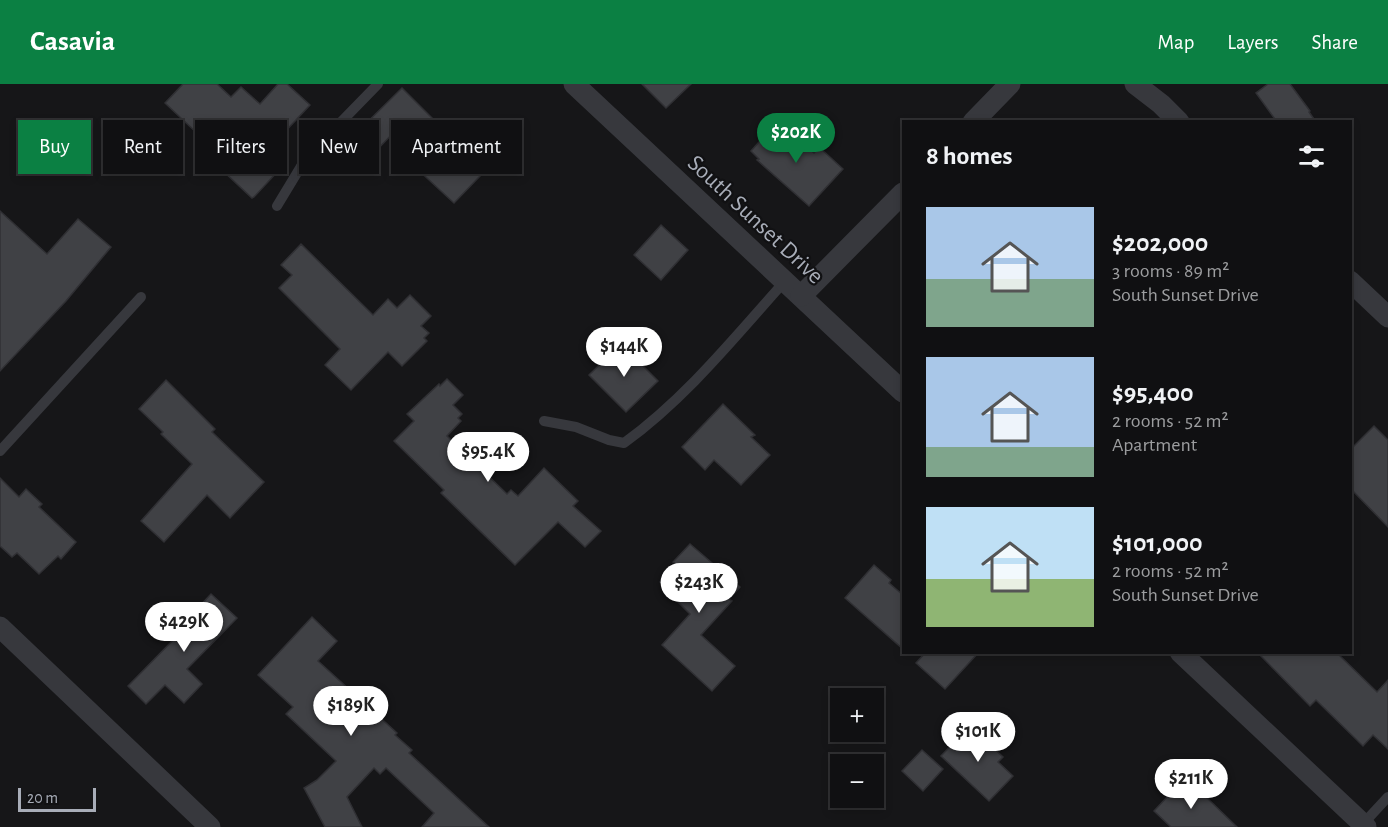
<!DOCTYPE html>
<meta charset="utf-8">
<style>
body{margin:0;font-family:"Alegreya Sans",sans-serif;background:#1e1e20;color:#f1f3f6;height:100vh;display:flex;flex-direction:column;font-size:22px;white-space:nowrap}
*{box-sizing:border-box;margin:0}
p{font-size:20px;color:#9c9d9f}
.icon{flex:none;width:33px;height:33px;fill:none;stroke:currentColor;stroke-width:2;stroke-linecap:round;stroke-linejoin:round}
.map{position:relative;flex:1;overflow:hidden}
.sheet{position:absolute;left:902px;top:36px;width:450px;height:534px;display:flex;flex-direction:column;background:#101012;border-radius:0px;box-shadow:0 3px 9px #0003,0 0 0 2px #303032}
.sheet>*{flex:none}
.guide{position:absolute;left:18px;top:36px;width:570px;height:54px;display:flex;gap:12px}
.fabs{position:absolute;left:830px;top:604px;display:grid;gap:12px}
.fabs a{display:grid;place-items:center;width:54px;height:54px;border-radius:0px;background:#101012;box-shadow:0 3px 9px #0003,0 0 0 2px #303032;font-size:30px}
.scale{position:absolute;left:18px;bottom:15px;width:78px;box-sizing:border-box;padding-left:6px;border:3px solid #a8adb8;border-top:0;font-size:16px;line-height:21px;white-space:nowrap;color:#a8adb8;-webkit-text-stroke:4px #111113;paint-order:stroke}
.price{position:absolute;translate:-50% -51px;padding:0 14px;border-radius:21px;background:#fff;color:#222;font-size:20px;line-height:39px;filter:drop-shadow(0 2px 3px #0008)}
.price::after{content:'';position:absolute;left:50%;top:36px;width:18px;height:14px;margin-left:-9px;background:inherit;clip-path:polygon(0 0,100% 0,50% 100%)}
.price.selected{background:#0b8043;color:#fff}
ul{padding:0;list-style:none}
li{display:flex;align-items:center;gap:18px;height:150px;padding:0 24px}
li span{display:grid;place-items:center;flex:none;width:168px;height:120px;border-radius:0px;color:#555}
li>.icon{margin-inline-start:auto}
span .icon{width:72px;height:72px;fill:#fffc;stroke-width:1}
li b{font-size:26px}
h2{display:flex;justify-content:space-between;align-items:center;height:72px;padding:0 24px;font-size:26px}
.tag{padding:0 21px;border-radius:0px;background:#101012;box-shadow:0 3px 9px #0003,0 0 0 2px #303032;font-size:21px;line-height:54px}
.tag.selected{background:#0b8043;color:#fff}
header{display:flex;align-items:center;gap:36px;box-sizing:border-box;height:84px;padding:0 30px;background:#0b8043;color:#fff}
header strong{font-size:28px}
nav{display:flex;gap:33px;margin-inline-start:auto;font-size:21px}
.map>svg:first-child{display:block}
.building{fill:#404145;stroke:#303034;stroke-width:1.5}
.lines{fill:none;stroke-linecap:round;stroke-linejoin:round}
.lane{stroke:#37383d;stroke-width:10}
.street{stroke:#37383d;stroke-width:21}
.labels{text-anchor:middle;stroke-width:4.5;stroke-linejoin:round;paint-order:stroke}
.street-label{font-size:24px;fill:#a8adb8;stroke:#111113}
</style>
<header>
<strong>Casavia</strong>
<nav><a>Map</a><a>Layers</a><a>Share</a></nav>
</header>
<div class="map">
<svg width="1388" height="743" viewBox="0 0 1388 743">
<rect width="100%" height="100%" fill="#161618"/>
<g class="building">
<path d="M 183,0 L 217,0 L 231,13 L 241,3 L 260,20 L 278,0 L 287,0 L 310,21 L 266,68 L 273,74 L 270,78 L 279,86 L 254,113 L 252,114 L 222,86 L 232,75 L 202,48 L 199,51 L 165,19 Z"/>
<path d="M 642,0 L 691,0 L 666,24 Z"/>
<path d="M 1268,0 L 1290,0 L 1310,27 L 1309,28 L 1316,38 L 1277,38 L 1256,9 Z"/>
<path d="M 402,4 L 438,40 L 432,47 L 480,92 L 454,119 L 415,83 L 423,74 L 395,47 L 353,91 L 333,72 Z"/>
<path d="M 775,40 L 795,57 L 797,54 L 814,69 L 819,63 L 843,85 L 809,122 L 757,76 L 759,75 L 751,67 Z"/>
<path d="M 0,127 L 47,170 L 78,135 L 111,163 L 66,217 L 0,287 Z"/>
<path d="M 661,141 L 688,166 L 661,196 L 634,171 Z"/>
<path d="M 301,160 L 373,231 L 388,215 L 397,224 L 410,211 L 431,232 L 421,242 L 429,249 L 424,254 L 427,257 L 402,282 L 388,268 L 351,306 L 325,281 L 340,265 L 279,204 L 292,191 L 281,181 Z"/>
<path d="M 621,260 L 658,297 L 626,328 L 589,291 Z"/>
<path d="M 447,295 L 463,311 L 453,321 L 462,330 L 458,334 L 461,337 L 447,352 L 507,410 L 511,406 L 518,412 L 544,384 L 578,417 L 573,422 L 601,447 L 585,463 L 558,438 L 515,481 L 441,409 L 444,406 L 394,357 L 414,337 L 407,330 L 439,300 L 440,302 Z"/>
<path d="M 166,296 L 215,345 L 212,348 L 264,398 L 230,434 L 207,411 L 164,458 L 141,437 L 192,380 L 161,350 L 163,348 L 139,325 Z"/>
<path d="M 723,320 L 755,351 L 751,353 L 770,371 L 741,401 L 714,376 L 705,386 L 682,363 Z"/>
<path d="M 1374,342 L 1388,356 L 1388,443 L 1350,404 L 1350,366 Z"/>
<path d="M 0,394 L 19,413 L 26,405 L 42,420 L 39,423 L 76,458 L 61,475 L 58,472 L 39,490 L 17,469 L 12,473 L 0,462 Z"/>
<path d="M 690,460 L 740,503 L 729,515 L 732,517 L 701,551 L 735,582 L 712,607 L 662,561 L 690,530 L 678,518 L 680,516 L 660,498 L 676,480 L 673,478 Z"/>
<path d="M 874,481 L 891,496 L 889,499 L 903,511 L 903,565 L 845,514 Z"/>
<path d="M 211,510 L 237,534 L 187,585 L 202,600 L 184,619 L 165,601 L 146,620 L 128,602 L 181,548 L 178,545 Z"/>
<path d="M 312,533 L 337,557 L 318,577 L 397,649 L 395,651 L 412,666 L 409,669 L 489,743 L 422,743 L 434,729 L 386,684 L 380,690 L 374,684 L 347,713 L 362,743 L 325,743 L 304,704 L 317,696 L 336,677 L 286,630 L 293,623 L 258,591 Z"/>
<path d="M 926,568 L 979,568 L 945,605 L 916,579 Z"/>
<path d="M 1257,568 L 1336,568 L 1377,608 L 1388,596 L 1388,665 L 1373,651 L 1363,662 L 1316,616 L 1310,622 Z"/>
<path d="M 970,642 L 1003,673 L 998,678 L 1013,692 L 989,717 L 941,672 Z"/>
<path d="M 922,666 L 943,685 L 923,707 L 902,687 Z"/>
<path d="M 1184,695 L 1202,713 L 1204,711 L 1237,743 L 1171,743 L 1154,727 Z"/>
</g>
<g class="lines">
<g class="lane">
<path d="M 277,122 L 306,74 L 378,0"/>
<path d="M 544,337 L 576,343 L 609,356 L 624,359 C 686,314 734,254 785,197"/>
<path d="M 0,367 L 141,213"/>
<path d="M 1363,740 L 1388,713"/>
</g>
<g class="street">
<path d="M 574,0 L 903,308"/>
<path d="M 1135,0 L 1161,20 L 1179,38"/>
<path d="M 973,38 L 1010,0"/>
<path d="M 1350,197 L 1388,233"/>
<path d="M 801,212 L 903,109"/>
<path d="M 0,543 L 210,743"/>
<path d="M 1180,568 L 1366,743"/>
</g>
</g>
<g class="labels">
<g class="street-label">
<text transform="translate(756 135) rotate(43)" y="8">South Sunset Drive</text>
</g>
</g>
</svg>
<div class="fabs">
<a>+</a>
<a>−</a>
</div>
<div class="scale">20 m</div>
<b class="price selected" style="left:796px;top:80px">$202K</b>
<b class="price" style="left:624px;top:294px">$144K</b>
<b class="price" style="left:488px;top:399px">$95.4K</b>
<b class="price" style="left:699px;top:530px">$243K</b>
<b class="price" style="left:184px;top:569px">$429K</b>
<b class="price" style="left:351px;top:653px">$189K</b>
<b class="price" style="left:978px;top:679px">$101K</b>
<b class="price" style="left:1191px;top:726px">$211K</b>
<div class="guide">
<a class="tag selected">Buy</a>
<a class="tag">Rent</a>
<a class="tag">Filters</a>
<a class="tag">New</a>
<a class="tag">Apartment</a>
</div>
<section class="sheet">
<h2>8 homes<svg class="icon" aria-label="filters" viewBox="0 0 24 24"><path d="M4 7h16M4 17h16"/><circle cx="9" cy="7" r="2"/><circle cx="15" cy="17" r="2"/></svg></h2>
<ul>
<li><span style="background:linear-gradient(#a9c7e8 60%,#7fa58c 0)"><svg class="icon" aria-label="home" viewBox="0 0 24 24"><path d="M3 11l9-7 9 7M6 9v11h12V9"/></svg></span><div><b>$202,000</b><p>3 rooms · 89 m²</p><p>South Sunset Drive</p></div></li>
<li><span style="background:linear-gradient(#a9c7e8 75%,#7fa58c 0)"><svg class="icon" aria-label="home" viewBox="0 0 24 24"><path d="M3 11l9-7 9 7M6 9v11h12V9"/></svg></span><div><b>$95,400</b><p>2 rooms · 52 m²</p><p>Apartment</p></div></li>
<li><span style="background:linear-gradient(#bfe0f5 60%,#8fb573 0)"><svg class="icon" aria-label="home" viewBox="0 0 24 24"><path d="M3 11l9-7 9 7M6 9v11h12V9"/></svg></span><div><b>$101,000</b><p>2 rooms · 52 m²</p><p>South Sunset Drive</p></div></li>
</ul>
</section>
</div>
